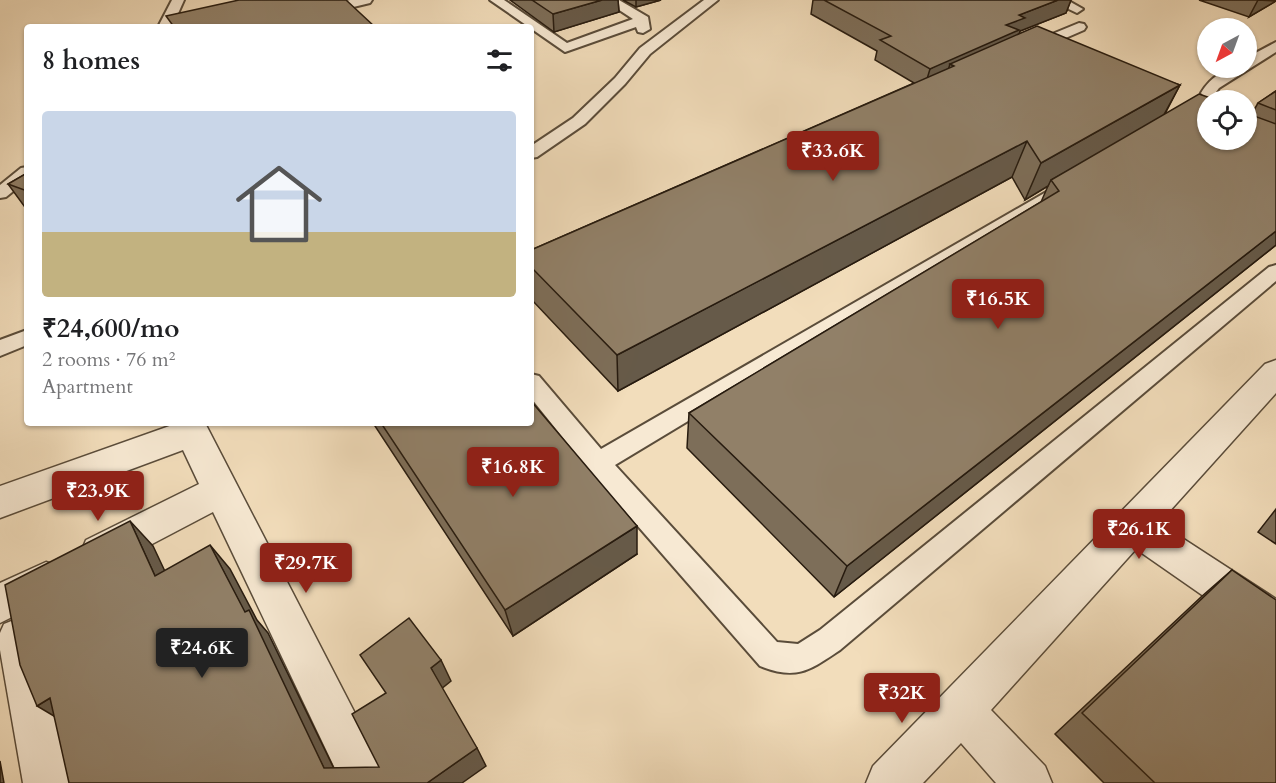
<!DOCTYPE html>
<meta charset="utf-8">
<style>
body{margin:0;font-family:Cardo,serif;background:#f6f6f6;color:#202124;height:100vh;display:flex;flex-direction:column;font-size:22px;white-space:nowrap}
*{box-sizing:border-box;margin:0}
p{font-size:20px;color:#757577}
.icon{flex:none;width:33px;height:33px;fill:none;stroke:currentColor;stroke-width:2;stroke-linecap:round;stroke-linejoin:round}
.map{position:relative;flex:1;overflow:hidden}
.sheet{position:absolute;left:24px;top:24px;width:510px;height:402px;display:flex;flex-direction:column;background:#fff;border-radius:6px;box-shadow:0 2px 4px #0004}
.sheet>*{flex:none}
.needle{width:39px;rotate:221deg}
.controls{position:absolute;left:1197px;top:18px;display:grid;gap:12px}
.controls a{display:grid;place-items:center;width:60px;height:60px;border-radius:50%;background:#fff;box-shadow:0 2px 4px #0004;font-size:30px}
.price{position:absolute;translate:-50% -51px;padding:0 14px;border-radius:6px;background:#8f2418;color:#fff;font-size:20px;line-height:39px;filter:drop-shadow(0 2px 3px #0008)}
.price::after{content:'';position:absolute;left:50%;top:36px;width:18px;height:14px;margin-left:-9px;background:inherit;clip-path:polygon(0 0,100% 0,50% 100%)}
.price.on{background:#222;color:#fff}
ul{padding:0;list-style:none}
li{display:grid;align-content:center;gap:12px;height:318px;padding:0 18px}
li span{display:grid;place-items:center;height:186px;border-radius:6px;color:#555}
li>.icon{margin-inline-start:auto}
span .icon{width:108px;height:108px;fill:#fffc;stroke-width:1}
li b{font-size:26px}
h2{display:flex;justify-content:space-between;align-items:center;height:72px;padding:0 18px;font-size:26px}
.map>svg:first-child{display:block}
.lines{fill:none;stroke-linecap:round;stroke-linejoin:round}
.lane-casing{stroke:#5a4c3a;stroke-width:4}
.street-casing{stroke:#5a4c3a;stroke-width:3}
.lane{fill:#f7e9d3;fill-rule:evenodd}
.street{fill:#f7e9d3;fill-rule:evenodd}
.wall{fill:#7d6e59;stroke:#271b0f;stroke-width:1.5}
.shaded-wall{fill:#665a49;stroke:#271b0f;stroke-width:1.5}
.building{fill:#918068;stroke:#271b0f;stroke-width:1.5}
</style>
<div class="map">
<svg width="1276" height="783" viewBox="0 0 1276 783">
<rect width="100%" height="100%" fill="#f2ddbb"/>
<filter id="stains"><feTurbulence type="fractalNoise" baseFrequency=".00333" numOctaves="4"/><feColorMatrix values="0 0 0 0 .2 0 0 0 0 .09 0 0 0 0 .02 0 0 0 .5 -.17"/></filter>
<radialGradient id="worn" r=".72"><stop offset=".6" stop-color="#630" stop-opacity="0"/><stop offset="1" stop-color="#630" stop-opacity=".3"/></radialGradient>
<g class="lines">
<g class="lane-casing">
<g id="lane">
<path d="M 172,0 L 184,0 L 172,27 L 158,27 Z"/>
<path d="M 350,0 L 372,0 L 370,3 L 320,15 L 314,11 L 315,8 Z"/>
<path d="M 490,0 L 504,0 L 567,43 L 633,19 L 604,0 L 619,0 L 648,17 L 650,29 L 643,33 L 638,32 L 636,27 L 565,52 Z"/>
<path d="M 704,0 L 718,0 L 650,54 L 625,84 L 585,124 L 537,157 L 531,158 L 531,146 L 573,118 L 615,78 L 640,48 Z"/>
<path d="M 1050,0 L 1067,0 L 1083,9 L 1077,13 Z"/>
<path d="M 1079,23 L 1084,24 L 1086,27 L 1084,30 L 1038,50 L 1033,51 L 1026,47 L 1028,44 Z"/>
<path d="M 1276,42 L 1276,52 L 1219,88 L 1216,92 L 1227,100 C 1217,100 1207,102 1201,93 C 1212,75 1226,68 1246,68 L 1246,58 Z"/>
<path d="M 27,167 L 27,180 L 6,197 L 0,198 L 0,185 L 21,168 Z"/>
<path d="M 1067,180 L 1073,181 L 1076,185 L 1073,189 L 615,465 L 777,642 L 798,644 L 820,630 L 1269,267 L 1276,265 L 1276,281 L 840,650 C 810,670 797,681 760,666 L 589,470 L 531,398 L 531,374 L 539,376 L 601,449 Z"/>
<path d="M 27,330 L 27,345 L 0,356 L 0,340 Z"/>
</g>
</g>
<g class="street-casing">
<g id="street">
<path d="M 1276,360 L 1276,393 L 1159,523 L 1276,599 L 1276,642 L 1261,636 L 1136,549 L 991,710 L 1045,766 L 1052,783 L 996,783 L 961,743 L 923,783 L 866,783 L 873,766 L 1265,364 Z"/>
<path d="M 178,423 L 205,423 L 391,783 L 342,783 L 213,512 L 114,564 L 100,569 L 86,564 L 81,552 L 86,540 L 199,484 L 183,450 L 0,518 L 0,486 Z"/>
<path d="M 46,562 L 60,567 L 66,580 L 60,593 L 0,623 L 0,583 Z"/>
<path d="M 19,618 L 34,624 L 40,638 L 71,783 L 23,783 L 0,650 L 0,633 L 4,624 Z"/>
</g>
</g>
<use href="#lane" class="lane"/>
<use href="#street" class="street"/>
</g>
<g class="wall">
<path d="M 510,0 L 618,0 L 619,12 L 554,32 Z"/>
<path d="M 623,0 L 661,0 L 636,7 Z"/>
<path d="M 813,0 L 1071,0 L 1066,13 L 1020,31 L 1019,34 L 1180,85 L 1165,114 L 1208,100 L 1251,115 L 1258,103 L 1276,91 L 1276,245 L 834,597 L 687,448 L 689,413 L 1041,202 L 1048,186 L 1025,200 L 1012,177 L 618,391 L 531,299 L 531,250 L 914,83 L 875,60 L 877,51 L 811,14 Z"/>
<path d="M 1199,0 L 1276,0 L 1276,1 L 1249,17 Z"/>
<path d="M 27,173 L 27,210 L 8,184 Z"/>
<path d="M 373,423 L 531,423 L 637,554 L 513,636 Z"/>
<path d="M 1276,509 L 1276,544 L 1258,532 Z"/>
<path d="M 1232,570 L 1276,783 L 1104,783 L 1055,734 L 1201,597 Z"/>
</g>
<g class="shaded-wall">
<path d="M 602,0 L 618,0 L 619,12 L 554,32 L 553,14 Z"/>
<path d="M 636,0 L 661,0 L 636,7 Z"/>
<path d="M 1058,0 L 1071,0 L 1066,13 L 1020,31 L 1018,38 L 954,66 L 950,64 L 945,80 L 924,89 L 930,69 L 1006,25 L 1019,15 Z"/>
<path d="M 1258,0 L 1276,1 L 1249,17 Z"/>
<path d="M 1180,85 L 1161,120 L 1051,180 L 1048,186 L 1025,200 L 1041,163 Z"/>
<path d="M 1027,141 L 1012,177 L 618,391 L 617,355 Z"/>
<path d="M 1276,231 L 1276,245 L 834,597 L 847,566 Z"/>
<path d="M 130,521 L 153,546 L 178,599 L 155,576 Z"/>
<path d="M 637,526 L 637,554 L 513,636 L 505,610 Z"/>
<path d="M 210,545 L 230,569 L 257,620 L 268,633 L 341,783 L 324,768 Z"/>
<path d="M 441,660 L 451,681 L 441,689 L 431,668 Z"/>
<path d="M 50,698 L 69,725 L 37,706 Z"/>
<path d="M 477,748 L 486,766 L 462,783 L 427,783 Z"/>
<path d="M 0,761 L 4,783 L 0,783 Z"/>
</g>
<g class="building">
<path d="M 239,0 L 346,0 L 375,27 L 174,27 L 166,16 Z"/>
<path d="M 532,0 L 602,0 L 553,14 Z"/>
<path d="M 824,0 L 1058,0 L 1019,15 L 1025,18 L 1006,25 L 1019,30 L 930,69 L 880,40 L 891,36 Z"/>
<path d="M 1037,26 L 1180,85 L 1041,163 L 1027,141 L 617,355 L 531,267 L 531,250 L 954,66 L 950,64 Z"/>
<path d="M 1276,91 L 1276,110 L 1258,103 Z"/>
<path d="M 1199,94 L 1216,100 L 1208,100 L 1208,140 L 1246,140 L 1246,113 L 1276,124 L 1276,231 L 847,566 L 689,413 L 1059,191 L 1051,180 Z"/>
<path d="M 27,173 L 27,191 L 8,184 Z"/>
<path d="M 531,401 L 637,526 L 505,610 L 381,423 L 531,423 Z"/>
<path d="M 130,521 L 155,576 L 210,545 L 245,612 L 249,610 L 324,768 L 379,767 L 352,714 L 386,693 L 360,655 L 409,618 L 441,660 L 431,668 L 477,748 L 427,783 L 69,783 L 50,698 L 37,706 L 20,665 L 5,585 Z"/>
<path d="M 1232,570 L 1276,600 L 1276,783 L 1155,783 L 1082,713 Z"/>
</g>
<rect width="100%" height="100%" filter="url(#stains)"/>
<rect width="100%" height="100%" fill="url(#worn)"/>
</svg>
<div class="controls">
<a><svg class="needle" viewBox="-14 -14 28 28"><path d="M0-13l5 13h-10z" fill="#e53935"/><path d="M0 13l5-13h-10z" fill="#757577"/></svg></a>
<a><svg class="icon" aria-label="locate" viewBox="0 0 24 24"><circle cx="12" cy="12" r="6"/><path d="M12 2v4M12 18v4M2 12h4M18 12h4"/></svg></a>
</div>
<b class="price" style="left:833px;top:182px">₹33.6K</b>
<b class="price" style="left:998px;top:330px">₹16.5K</b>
<b class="price" style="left:513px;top:498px">₹16.8K</b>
<b class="price" style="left:98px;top:522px">₹23.9K</b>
<b class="price" style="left:1139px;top:560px">₹26.1K</b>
<b class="price" style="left:306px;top:594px">₹29.7K</b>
<b class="price on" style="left:202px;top:679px">₹24.6K</b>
<b class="price" style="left:902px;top:724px">₹32K</b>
<section class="sheet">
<h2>8 homes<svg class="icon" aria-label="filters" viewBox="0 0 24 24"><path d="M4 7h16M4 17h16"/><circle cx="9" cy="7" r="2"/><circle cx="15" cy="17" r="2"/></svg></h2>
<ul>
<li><span style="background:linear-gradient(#c9d6e8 65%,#c2b280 0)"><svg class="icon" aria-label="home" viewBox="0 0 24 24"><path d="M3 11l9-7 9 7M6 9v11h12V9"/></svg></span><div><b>₹24,600/mo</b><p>2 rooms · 76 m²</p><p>Apartment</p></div></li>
</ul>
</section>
</div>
